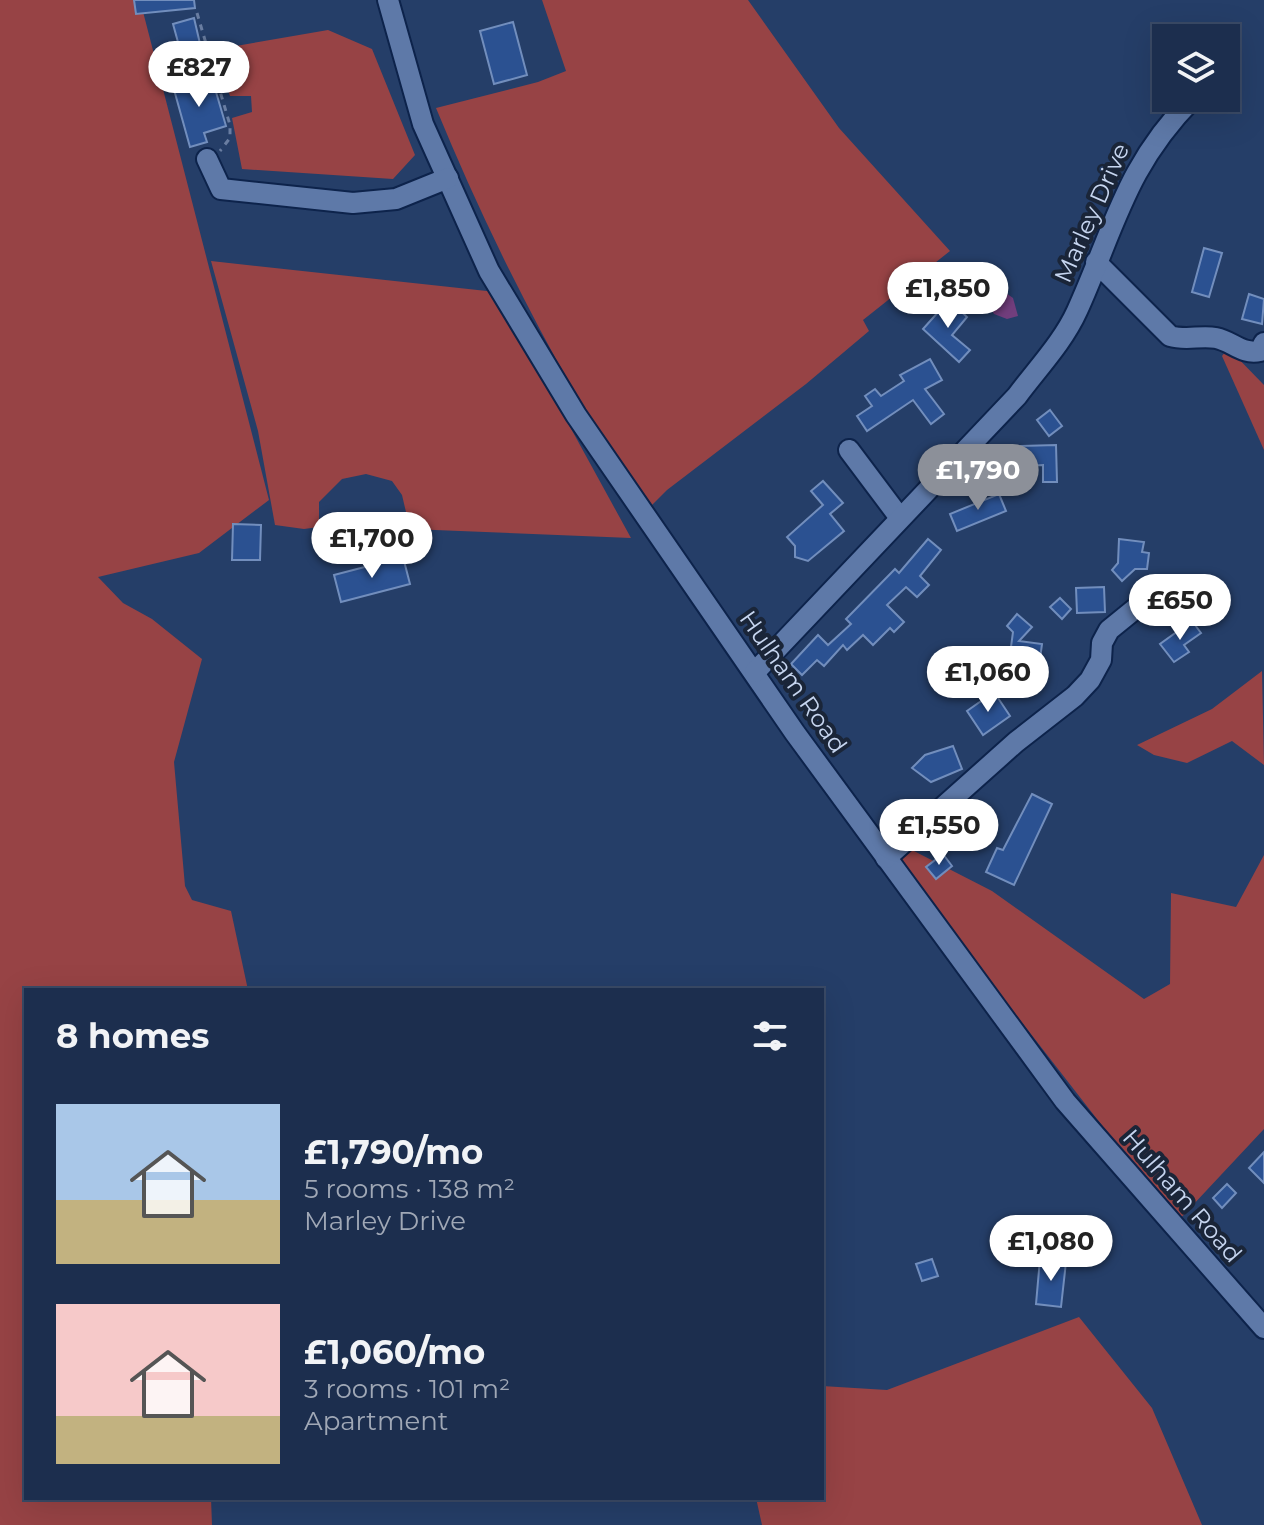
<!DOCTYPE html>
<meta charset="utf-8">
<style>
body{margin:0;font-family:Montserrat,sans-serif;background:#253655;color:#f1f3f6;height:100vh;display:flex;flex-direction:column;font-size:30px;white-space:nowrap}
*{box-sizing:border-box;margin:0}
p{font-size:26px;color:#a0a8b6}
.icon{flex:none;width:44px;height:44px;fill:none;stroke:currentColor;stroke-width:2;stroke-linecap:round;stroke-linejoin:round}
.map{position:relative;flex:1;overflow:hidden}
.side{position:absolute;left:24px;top:988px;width:800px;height:512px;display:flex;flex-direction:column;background:#1c2e4e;border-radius:0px;box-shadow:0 8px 32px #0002,0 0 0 2px #3a4a66}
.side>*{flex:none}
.tools{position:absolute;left:1152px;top:24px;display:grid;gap:16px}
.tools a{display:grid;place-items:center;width:88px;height:88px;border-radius:0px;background:#1c2e4e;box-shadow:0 8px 32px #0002,0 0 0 2px #3a4a66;font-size:40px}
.price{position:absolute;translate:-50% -68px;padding:0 18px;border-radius:28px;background:#fff;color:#222;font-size:26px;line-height:52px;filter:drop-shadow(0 2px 4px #0008)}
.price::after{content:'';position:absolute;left:50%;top:48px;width:24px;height:18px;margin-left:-12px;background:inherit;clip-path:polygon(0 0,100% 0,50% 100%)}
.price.on{background:#8c9099;color:#fff}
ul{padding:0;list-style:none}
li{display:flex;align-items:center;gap:24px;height:200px;padding:0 32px}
li span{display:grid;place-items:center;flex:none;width:224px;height:160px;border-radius:0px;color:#555}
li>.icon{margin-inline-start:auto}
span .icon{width:96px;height:96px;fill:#fffc;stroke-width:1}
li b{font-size:34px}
h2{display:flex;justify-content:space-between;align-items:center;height:96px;padding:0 32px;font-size:34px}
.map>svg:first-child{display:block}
.green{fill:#974345}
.water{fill:#723e7d}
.building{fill:#2b5191;stroke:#728ebd;stroke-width:2}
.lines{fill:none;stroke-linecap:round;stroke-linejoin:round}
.minor-casing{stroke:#0d234b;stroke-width:24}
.path{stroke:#697da1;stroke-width:3;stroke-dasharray:6 6;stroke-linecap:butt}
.minor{stroke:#5e79a8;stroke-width:20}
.labels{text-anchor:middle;stroke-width:8;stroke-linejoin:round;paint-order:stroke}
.street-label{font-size:24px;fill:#c6d5ef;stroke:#1a2538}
</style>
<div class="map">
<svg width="1264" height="1525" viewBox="0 0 1264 1525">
<rect width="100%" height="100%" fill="#253e68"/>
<g class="green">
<path d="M 0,0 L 140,0 L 269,500 L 199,553 L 98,577 L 123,603 L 152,619 L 202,659 L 174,762 L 185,886 L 192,900 L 231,911 L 248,990 L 26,990 L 26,1498 L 211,1498 L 212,1525 L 0,1525 Z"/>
<path d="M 542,0 L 748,0 L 839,128 L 950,251 L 863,320 L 869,331 L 806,384 L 667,490 L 647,510 C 563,382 494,249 436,108 L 538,82 L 566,71 Z"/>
<path d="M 328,30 L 372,49 L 415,155 L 393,179 L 242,169 L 232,118 L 252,112 L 251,96 L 230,96 L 213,50 Z"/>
<path d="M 211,261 L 496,292 L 631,538 L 410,529 L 402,495 L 392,481 L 366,474 L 342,479 L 319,502 L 319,527 L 304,529 L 275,525 L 258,431 Z"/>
<path d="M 1228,348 L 1264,385 L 1264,450 L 1222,356 Z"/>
<path d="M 1262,671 L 1264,765 L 1232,741 L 1187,763 L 1154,755 L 1137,745 L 1212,709 Z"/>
<path d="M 912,850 L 992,891 L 1144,999 L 1170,984 L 1171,893 L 1236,907 L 1264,855 L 1264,1129 L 1177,1222 L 894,858 Z"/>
<path d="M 1079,1317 L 1152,1408 L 1202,1525 L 762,1525 L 756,1498 L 822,1498 L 822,1386 L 887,1390 Z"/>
</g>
<path class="water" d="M 986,279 L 1013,298 L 1018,316 L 1007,319 L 994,314 L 981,292 Z"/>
<g class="building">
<path d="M 134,0 L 194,0 L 195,8 L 136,14 Z"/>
<path d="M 194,18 L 201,48 L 181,53 L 173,24 Z"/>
<path d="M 513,22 L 527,75 L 494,84 L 480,31 Z"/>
<path d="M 211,75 L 226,126 L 204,133 L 207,142 L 190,147 L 173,86 Z"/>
<path d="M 1204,248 L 1222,253 L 1209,297 L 1192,292 Z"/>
<path d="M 1249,294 L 1264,299 L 1262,324 L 1242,319 Z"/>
<path d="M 949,300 L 967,317 L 952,335 L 970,350 L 959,362 L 923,329 Z"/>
<path d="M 930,359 L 942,380 L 925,389 L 944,414 L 931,424 L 913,400 L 867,431 L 857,416 L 872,406 L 865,396 L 875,389 L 881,396 L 904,381 L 900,375 Z"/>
<path d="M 1050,410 L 1062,426 L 1049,436 L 1037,420 Z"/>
<path d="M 1056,445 L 1057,482 L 1043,482 L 1043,465 L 1021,466 L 1021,446 Z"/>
<path d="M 823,481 L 843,503 L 830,514 L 844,531 L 808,561 L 795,557 L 795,546 L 787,537 L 823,505 L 811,491 Z"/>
<path d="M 999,494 L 1006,511 L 957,531 L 950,514 Z"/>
<path d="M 233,524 L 261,525 L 260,560 L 232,560 Z"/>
<path d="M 928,539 L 941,550 L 920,576 L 929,585 L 917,597 L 906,587 L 887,605 L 904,622 L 894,632 L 890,628 L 873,645 L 863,635 L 847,650 L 843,645 L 824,666 L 817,660 L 802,675 L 791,664 L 818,635 L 828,645 L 851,624 L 846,619 L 895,569 L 899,573 Z"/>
<path d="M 1119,539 L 1144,542 L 1142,552 L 1149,553 L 1147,569 L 1135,569 L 1122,581 L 1112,570 L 1118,563 Z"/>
<path d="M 403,557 L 410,584 L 341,602 L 334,575 Z"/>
<path d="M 1104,587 L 1105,612 L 1077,613 L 1076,588 Z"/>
<path d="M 1060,598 L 1071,609 L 1062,619 L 1050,607 Z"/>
<path d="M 1017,614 L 1032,627 L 1019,641 L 1042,644 L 1036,688 L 1006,684 L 1013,632 L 1007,626 Z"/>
<path d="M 1192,621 L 1201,633 L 1184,645 L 1189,652 L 1174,662 L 1160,644 Z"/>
<path d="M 994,692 L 1010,716 L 983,735 L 967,711 Z"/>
<path d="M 953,746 L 962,769 L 931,782 L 912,768 L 925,755 Z"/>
<path d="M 1032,794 L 1052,804 L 1014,885 L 986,872 L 997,848 L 1003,850 Z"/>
<path d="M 943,854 L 952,866 L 936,879 L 926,867 Z"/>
<path d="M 1264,1152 L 1264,1183 L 1249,1168 Z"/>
<path d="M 1227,1184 L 1236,1193 L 1222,1208 L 1213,1198 Z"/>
<path d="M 932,1259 L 938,1276 L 922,1281 L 916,1264 Z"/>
<path d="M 1040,1259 L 1066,1262 L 1061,1307 L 1036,1304 Z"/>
</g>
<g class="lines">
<g class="minor-casing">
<g id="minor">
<path d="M 388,0 L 423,124 L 489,271 L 576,415 L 795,733 L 1065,1101 L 1264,1328"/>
<path d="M 207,159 L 221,189 L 353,203 L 396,199 L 448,178"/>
<path d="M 1096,262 L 1170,336 C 1187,341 1200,335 1216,338 C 1232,341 1242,355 1260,351 L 1264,343"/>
<path d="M 849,450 L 900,518"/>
<path d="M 755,672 L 1017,396 C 1037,369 1063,342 1077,311 C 1115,227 1125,167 1193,98"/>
<path d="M 886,858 L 1016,742 L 1075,696 L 1090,680 L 1101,660 L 1102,643 L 1109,630 L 1141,604"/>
</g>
</g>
<path class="path" d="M 197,13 L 230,125 L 230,138 L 220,151"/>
<use href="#minor" class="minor"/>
</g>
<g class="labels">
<g class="street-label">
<text transform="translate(1092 213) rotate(-66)" y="8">Marley Drive</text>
<text transform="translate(793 682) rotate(55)" y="8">Hulham Road</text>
<text transform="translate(1182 1196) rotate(49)" y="8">Hulham Road</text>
</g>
</g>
</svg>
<div class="tools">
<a><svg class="icon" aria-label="layers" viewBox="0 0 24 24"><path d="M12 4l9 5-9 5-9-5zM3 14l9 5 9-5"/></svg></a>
</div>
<b class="price" style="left:199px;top:109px">£827</b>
<b class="price" style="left:948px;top:330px">£1,850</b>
<b class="price on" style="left:978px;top:512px">£1,790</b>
<b class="price" style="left:372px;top:580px">£1,700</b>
<b class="price" style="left:1180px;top:642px">£650</b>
<b class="price" style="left:988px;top:714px">£1,060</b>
<b class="price" style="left:939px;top:867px">£1,550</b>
<b class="price" style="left:1051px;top:1283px">£1,080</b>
<section class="side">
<h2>8 homes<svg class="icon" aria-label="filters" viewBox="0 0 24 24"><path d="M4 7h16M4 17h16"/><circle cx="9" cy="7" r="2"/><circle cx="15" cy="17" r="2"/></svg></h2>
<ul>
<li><span style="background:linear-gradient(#a9c7e8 60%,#c2b280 0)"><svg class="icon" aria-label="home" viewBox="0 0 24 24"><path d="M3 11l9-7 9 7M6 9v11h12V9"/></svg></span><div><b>£1,790/mo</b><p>5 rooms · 138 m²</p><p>Marley Drive</p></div></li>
<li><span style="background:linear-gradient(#f6c9c9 70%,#c2b280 0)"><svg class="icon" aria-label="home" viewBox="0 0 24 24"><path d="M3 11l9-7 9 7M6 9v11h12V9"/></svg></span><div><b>£1,060/mo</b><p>3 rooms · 101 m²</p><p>Apartment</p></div></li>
</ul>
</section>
</div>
